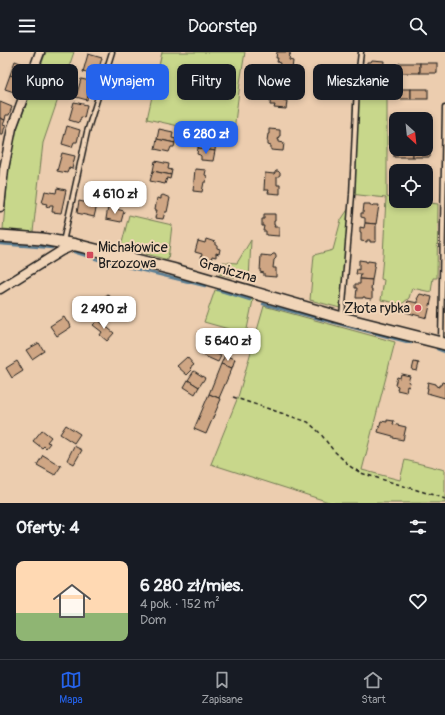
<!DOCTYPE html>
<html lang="pl">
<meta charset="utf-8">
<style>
body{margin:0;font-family:Pangolin,sans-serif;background:#20242c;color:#f1f3f6;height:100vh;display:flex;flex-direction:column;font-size:15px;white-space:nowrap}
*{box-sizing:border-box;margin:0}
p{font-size:13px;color:#9ea1a6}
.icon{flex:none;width:22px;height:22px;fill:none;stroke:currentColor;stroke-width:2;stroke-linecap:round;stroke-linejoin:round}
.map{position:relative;height:451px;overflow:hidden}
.drawer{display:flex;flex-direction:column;background:#171b24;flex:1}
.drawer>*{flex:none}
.guide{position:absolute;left:12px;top:12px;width:421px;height:36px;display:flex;gap:8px}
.needle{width:26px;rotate:153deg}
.buttons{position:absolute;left:389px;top:60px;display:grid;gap:8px}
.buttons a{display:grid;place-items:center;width:44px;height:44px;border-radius:8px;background:#171b24;box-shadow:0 2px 6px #0003;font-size:20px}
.price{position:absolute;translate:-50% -34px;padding:0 9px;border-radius:8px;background:#fff;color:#222;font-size:13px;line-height:26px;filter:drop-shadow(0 1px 2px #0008)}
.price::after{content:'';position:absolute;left:50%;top:24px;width:12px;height:9px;margin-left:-6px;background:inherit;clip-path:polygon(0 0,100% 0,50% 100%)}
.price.active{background:#2563eb;color:#fff}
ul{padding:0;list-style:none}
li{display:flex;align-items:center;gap:12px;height:100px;padding:0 16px}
li span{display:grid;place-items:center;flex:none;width:112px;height:80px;border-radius:8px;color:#555}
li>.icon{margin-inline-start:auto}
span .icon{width:48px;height:48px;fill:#fffc;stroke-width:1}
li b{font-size:17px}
h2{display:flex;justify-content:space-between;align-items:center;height:48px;padding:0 16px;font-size:17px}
.chip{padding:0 14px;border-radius:8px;background:#171b24;box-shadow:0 2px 6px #0003;font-size:14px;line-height:36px}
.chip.active{background:#2563eb;color:#fff}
header{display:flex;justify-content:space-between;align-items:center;height:52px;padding:0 16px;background:#171b24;font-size:18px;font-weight:600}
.menu{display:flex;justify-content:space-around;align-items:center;height:56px;border-top:1px solid #363941;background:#171b24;font-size:11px;color:#9ea1a6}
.menu a{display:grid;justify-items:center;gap:2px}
.menu .active{color:#2563eb}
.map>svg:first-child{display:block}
.green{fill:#c8d78b;stroke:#727a54}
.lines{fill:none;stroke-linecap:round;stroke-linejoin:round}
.stream{stroke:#5a7e94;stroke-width:2.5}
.building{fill:#cfa684;stroke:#1c1c1c}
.lane-casing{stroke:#1c1c1c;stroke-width:7}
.street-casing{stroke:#1c1c1c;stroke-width:11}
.secondary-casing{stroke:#1c1c1c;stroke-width:14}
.path{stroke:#1c1c1c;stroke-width:1.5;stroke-dasharray:4 3;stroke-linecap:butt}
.lane{stroke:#f1d5b8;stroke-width:4}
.street{stroke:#f1d5b8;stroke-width:8}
.secondary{stroke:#f1d5b8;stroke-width:11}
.poi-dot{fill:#d1495b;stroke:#f1d5b8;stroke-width:1.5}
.labels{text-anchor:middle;stroke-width:4;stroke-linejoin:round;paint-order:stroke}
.poi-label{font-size:14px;fill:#1c1c1c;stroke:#f1d5b8;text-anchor:start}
.street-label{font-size:14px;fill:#1c1c1c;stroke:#f1d5b8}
</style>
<header><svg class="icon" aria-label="menu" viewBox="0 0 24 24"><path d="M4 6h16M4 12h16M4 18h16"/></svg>Doorstep<svg class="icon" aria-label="search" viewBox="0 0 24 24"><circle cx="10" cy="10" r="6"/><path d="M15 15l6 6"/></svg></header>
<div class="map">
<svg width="445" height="451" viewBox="0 0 445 451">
<rect width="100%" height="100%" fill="#eccdaf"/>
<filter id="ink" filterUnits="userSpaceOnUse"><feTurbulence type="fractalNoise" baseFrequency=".025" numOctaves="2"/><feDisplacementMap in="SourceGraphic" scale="8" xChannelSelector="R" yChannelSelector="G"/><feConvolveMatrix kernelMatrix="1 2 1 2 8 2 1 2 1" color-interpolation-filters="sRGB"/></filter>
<g filter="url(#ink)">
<g class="green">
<path d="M 46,0 L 74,0 L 43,91 L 33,180 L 3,177 L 8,123 L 14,85 Z"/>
<path d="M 162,0 L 245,0 L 240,31 L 233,86 L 147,67 Z"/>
<path d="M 354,32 L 387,37 L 387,145 L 396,147 L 396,149 L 414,149 L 438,152 L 437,226 L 433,226 L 431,240 L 412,236 L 409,246 L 402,252 L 381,248 L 384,228 L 381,227 L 383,204 L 386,146 L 350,142 Z"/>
<path d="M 349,156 L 340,256 L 310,248 L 314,203 L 333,198 L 341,168 Z"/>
<path d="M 129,163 L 172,173 L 168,208 L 121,195 Z"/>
<path d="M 251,188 L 249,228 L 219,222 L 222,210 L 237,211 Z"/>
<path d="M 215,238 L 253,248 L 246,282 L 204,270 Z"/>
<path d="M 264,254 L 395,290 L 362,418 L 400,428 L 405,408 L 445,418 L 445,451 L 332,451 L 211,412 L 238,345 Z"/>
</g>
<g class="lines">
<g class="stream">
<path d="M 0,192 L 52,196"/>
<path d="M 74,200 L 99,208 L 205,234"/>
<path d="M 218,238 L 250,248"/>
<path d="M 263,252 L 411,291"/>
<path d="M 437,297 L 445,300"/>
</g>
</g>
<g class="building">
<path d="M 277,0 L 290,0 L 290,3 L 290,2 L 289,8 L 293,9 L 292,17 L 279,15 L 280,11 L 277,10 L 278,6 L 276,6 Z"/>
<path d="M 88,2 L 102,6 L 98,19 L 95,18 L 94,23 L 83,20 Z"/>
<path d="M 372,8 L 384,9 L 382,33 L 373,32 L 374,20 L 366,19 L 367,10 L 371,10 Z"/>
<path d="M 15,9 L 28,14 L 23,23 L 21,22 L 20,27 L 10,23 Z"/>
<rect x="400" y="11" width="20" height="10"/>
<rect x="420" y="11" width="17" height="10"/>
<path d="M 10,23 L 20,27 L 17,32 L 20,32 L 17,41 L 5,37 Z"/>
<path d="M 81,27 L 95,30 L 92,43 L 88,42 L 87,48 L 76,45 Z"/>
<path d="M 283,35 L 286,35 L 287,37 L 287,39 L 284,40 L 283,48 L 287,49 L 286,57 L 274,56 L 275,53 L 270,53 L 272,36 L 282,37 Z"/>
<rect x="392" y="37" width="19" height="10"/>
<rect x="411" y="37" width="17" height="10"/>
<path d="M 0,50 L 12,55 L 9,63 L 6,63 L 5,68 L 0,66 Z"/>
<path d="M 74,50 L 87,53 L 84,66 L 81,65 L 79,71 L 69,68 Z"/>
<path d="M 0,66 L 5,68 L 3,73 L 6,74 L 4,77 L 4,78 L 3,82 L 0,82 Z"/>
<path d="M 391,66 L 410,67 L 396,67 L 396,76 L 391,76 Z"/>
<path d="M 67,74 L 80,78 L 77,90 L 74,90 L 72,95 L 62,92 Z"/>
<path d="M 159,77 L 173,80 L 172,86 L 176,87 L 175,91 L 157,87 Z"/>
<path d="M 269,77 L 280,78 L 280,84 L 279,84 L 278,88 L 279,88 L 279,90 L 284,91 L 283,99 L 271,98 L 271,94 L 268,93 L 268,89 L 267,89 L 268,82 L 269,82 Z"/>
<path d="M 157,87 L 175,91 L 174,95 L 171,95 L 169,100 L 155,97 Z"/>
<path d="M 204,87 L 216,88 L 215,99 L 198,96 L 198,91 L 201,91 L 203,90 Z"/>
<path d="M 394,95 L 396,95 L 396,97 L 413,97 L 413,105 L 394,105 Z"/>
<path d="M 426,95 L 430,95 L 430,105 L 413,105 L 413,97 L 426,97 Z"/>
<path d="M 198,96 L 215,99 L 213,109 L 201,108 L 201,104 L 200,103 L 197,102 Z"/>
<path d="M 62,101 L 75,104 L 72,117 L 69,116 L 67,121 L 57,119 Z"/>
<path d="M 155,109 L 169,112 L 168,117 L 172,118 L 171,123 L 153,119 Z"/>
<path d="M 195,117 L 206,118 L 205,123 L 207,124 L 206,130 L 204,130 L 202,140 L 193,139 Z"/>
<path d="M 153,119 L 171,123 L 170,127 L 167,126 L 165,132 L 150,129 Z"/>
<path d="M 276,119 L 278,119 L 280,121 L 280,123 L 277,125 L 277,133 L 280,133 L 280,142 L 268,141 L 269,138 L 264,138 L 265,121 L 274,122 Z"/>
<path d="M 119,134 L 130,136 L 128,145 L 118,142 Z"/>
<path d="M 57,136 L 66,138 L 61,161 L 52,160 L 53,153 L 50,153 L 49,155 L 46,154 L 47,152 L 42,151 L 45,139 L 56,141 Z"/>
<path d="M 163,143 L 170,146 L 167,160 L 165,160 L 163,167 L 155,166 L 157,158 L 155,158 L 157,146 L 161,147 L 161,144 Z"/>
<path d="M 79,149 L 97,153 L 94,165 L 77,161 Z"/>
<path d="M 364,152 L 370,152 L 370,154 L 372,154 L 373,153 L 379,153 L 376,172 L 365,171 L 365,166 L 361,165 L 361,161 L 363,161 Z"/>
<path d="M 108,155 L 124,159 L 121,170 L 106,167 Z"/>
<path d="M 264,162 L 275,162 L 275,169 L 274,169 L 274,173 L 275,173 L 274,175 L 279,175 L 279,184 L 266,183 L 266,179 L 263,179 L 264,174 L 262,174 L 262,167 L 264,167 Z"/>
<path d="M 365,171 L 376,172 L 376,190 L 370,190 L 370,188 L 367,188 L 367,190 L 361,189 L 361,180 L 360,180 L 360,175 L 364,176 Z"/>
<path d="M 206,187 L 215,190 L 215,193 L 217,193 L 217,196 L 220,197 L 219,202 L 216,201 L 216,205 L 212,204 L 211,208 L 201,206 L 202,202 L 195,200 L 198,189 L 205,191 Z"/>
<path d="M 273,202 L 275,202 L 276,204 L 276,206 L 274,208 L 273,216 L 276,216 L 276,225 L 264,224 L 264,221 L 260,220 L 261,203 L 271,204 Z"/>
<path d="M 359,208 L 366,209 L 366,210 L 368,210 L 368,209 L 375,210 L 372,228 L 360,227 L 361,222 L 356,222 L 357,217 L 359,218 Z"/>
<path d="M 360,227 L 372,228 L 371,238 L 372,238 L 372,247 L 365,246 L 365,245 L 363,245 L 363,246 L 356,246 L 357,236 L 355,236 L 355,232 L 360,232 Z"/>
<path d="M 108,242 L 116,252 L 104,261 L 97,250 Z"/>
<path d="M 420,242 L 432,245 L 427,266 L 405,260 L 408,249 L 418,251 L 418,248 L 417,247 Z"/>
<path d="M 64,265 L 67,270 L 69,270 L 71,275 L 57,284 L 50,274 Z"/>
<path d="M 98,268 L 114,281 L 107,289 L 100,283 L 102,280 L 93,273 Z"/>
<path d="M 39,291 L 44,299 L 32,307 L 26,298 Z"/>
<path d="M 203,296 L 221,304 L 218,310 L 200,302 Z"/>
<path d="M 225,303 L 235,307 L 232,316 L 221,312 Z"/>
<path d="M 187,305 L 194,313 L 190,316 L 192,318 L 187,323 L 177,314 Z"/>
<path d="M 17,309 L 23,319 L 12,326 L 6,316 Z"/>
<path d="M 414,310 L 419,311 L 417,319 L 412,318 Z"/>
<path d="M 221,312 L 232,316 L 219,346 L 209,342 Z"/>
<path d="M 194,319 L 205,326 L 199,335 L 188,328 Z"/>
<path d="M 401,322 L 410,324 L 408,330 L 410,330 L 409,335 L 407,334 L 406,340 L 397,338 L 398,334 L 395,333 L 397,325 L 400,326 Z"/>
<path d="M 188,328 L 199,335 L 195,342 L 184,335 Z"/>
<path d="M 428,330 L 436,332 L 436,334 L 439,335 L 439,333 L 441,333 L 442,330 L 445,331 L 445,346 L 427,341 L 428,336 L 427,336 Z"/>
<path d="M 209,342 L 221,347 L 206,382 L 194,377 Z"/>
<path d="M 387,368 L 394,369 L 393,372 L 406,375 L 403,388 L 393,386 L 393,384 L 378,380 L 381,369 L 387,370 Z"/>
<path d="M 66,373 L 80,382 L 74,391 L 60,382 Z"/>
<path d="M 42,378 L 51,385 L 47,390 L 50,391 L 46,396 L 44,394 L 42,396 L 33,389 Z"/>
<path d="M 74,394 L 82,398 L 74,412 L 67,408 Z"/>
<path d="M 43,403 L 61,414 L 55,423 L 37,413 Z"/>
</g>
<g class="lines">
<g class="lane-casing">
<g id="lane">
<path d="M 63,190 L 87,80 L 112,0"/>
<path d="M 342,265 L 352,143 L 357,34 L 361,0"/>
<path d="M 441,291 L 445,56"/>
</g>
</g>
<g class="street-casing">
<g id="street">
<path d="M 0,155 L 4,117 L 12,76 L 40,0"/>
<path d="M 0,237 L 61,199 L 75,193"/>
</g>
</g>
<g class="secondary-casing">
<path id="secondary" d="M 0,184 L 42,187 L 76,193 L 172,217 L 342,266 L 445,292"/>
</g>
<path class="path" d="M 233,345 L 308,370 L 320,381 L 333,398 L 351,415 L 361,421 L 440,445 L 445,447"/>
<use href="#lane" class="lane"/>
<use href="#street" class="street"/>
<use href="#secondary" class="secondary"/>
</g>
</g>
<g class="poi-dot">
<rect x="86" y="199" width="8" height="8" rx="2"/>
<circle cx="418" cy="256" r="4"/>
</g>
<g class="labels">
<g class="poi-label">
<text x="98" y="200">Michałowice<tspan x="98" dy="16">Brzozowa</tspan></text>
<text x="410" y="261" text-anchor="end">Złota rybka</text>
</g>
<g class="street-label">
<text transform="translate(228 218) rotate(16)" y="5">Graniczna</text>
</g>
</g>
</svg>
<div class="buttons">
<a><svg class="needle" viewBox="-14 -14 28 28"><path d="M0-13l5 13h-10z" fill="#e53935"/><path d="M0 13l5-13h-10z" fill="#9ea1a6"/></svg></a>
<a><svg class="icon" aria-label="locate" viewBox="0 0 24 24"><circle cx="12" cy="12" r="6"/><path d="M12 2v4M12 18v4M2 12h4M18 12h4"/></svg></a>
</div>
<b class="price active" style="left:206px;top:103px">6 280 zł</b>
<b class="price" style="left:115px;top:163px">4 610 zł</b>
<b class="price" style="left:104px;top:278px">2 490 zł</b>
<b class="price" style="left:228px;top:310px">5 640 zł</b>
<div class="guide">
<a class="chip">Kupno</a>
<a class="chip active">Wynajem</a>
<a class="chip">Filtry</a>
<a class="chip">Nowe</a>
<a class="chip">Mieszkanie</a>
</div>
</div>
<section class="drawer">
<h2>Oferty: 4<svg class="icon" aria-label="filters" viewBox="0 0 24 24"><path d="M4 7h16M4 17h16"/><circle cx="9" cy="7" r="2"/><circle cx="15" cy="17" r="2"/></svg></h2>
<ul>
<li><span style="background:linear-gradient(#ffd9b3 65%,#8fb573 0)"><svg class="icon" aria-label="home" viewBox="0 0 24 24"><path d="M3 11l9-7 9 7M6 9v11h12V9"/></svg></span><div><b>6 280 zł/mies.</b><p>4 pok. · 152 m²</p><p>Dom</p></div><svg class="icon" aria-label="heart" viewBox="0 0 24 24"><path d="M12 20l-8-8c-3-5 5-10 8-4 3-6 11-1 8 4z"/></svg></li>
</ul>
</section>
<nav class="menu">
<a class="active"><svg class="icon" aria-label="map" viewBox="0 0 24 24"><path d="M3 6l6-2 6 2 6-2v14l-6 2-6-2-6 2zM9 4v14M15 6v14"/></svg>Mapa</a>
<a><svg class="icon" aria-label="saved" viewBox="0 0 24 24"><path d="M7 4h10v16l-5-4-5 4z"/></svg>Zapisane</a>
<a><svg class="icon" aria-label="home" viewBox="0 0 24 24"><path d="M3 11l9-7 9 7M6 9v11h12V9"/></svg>Start</a>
</nav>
